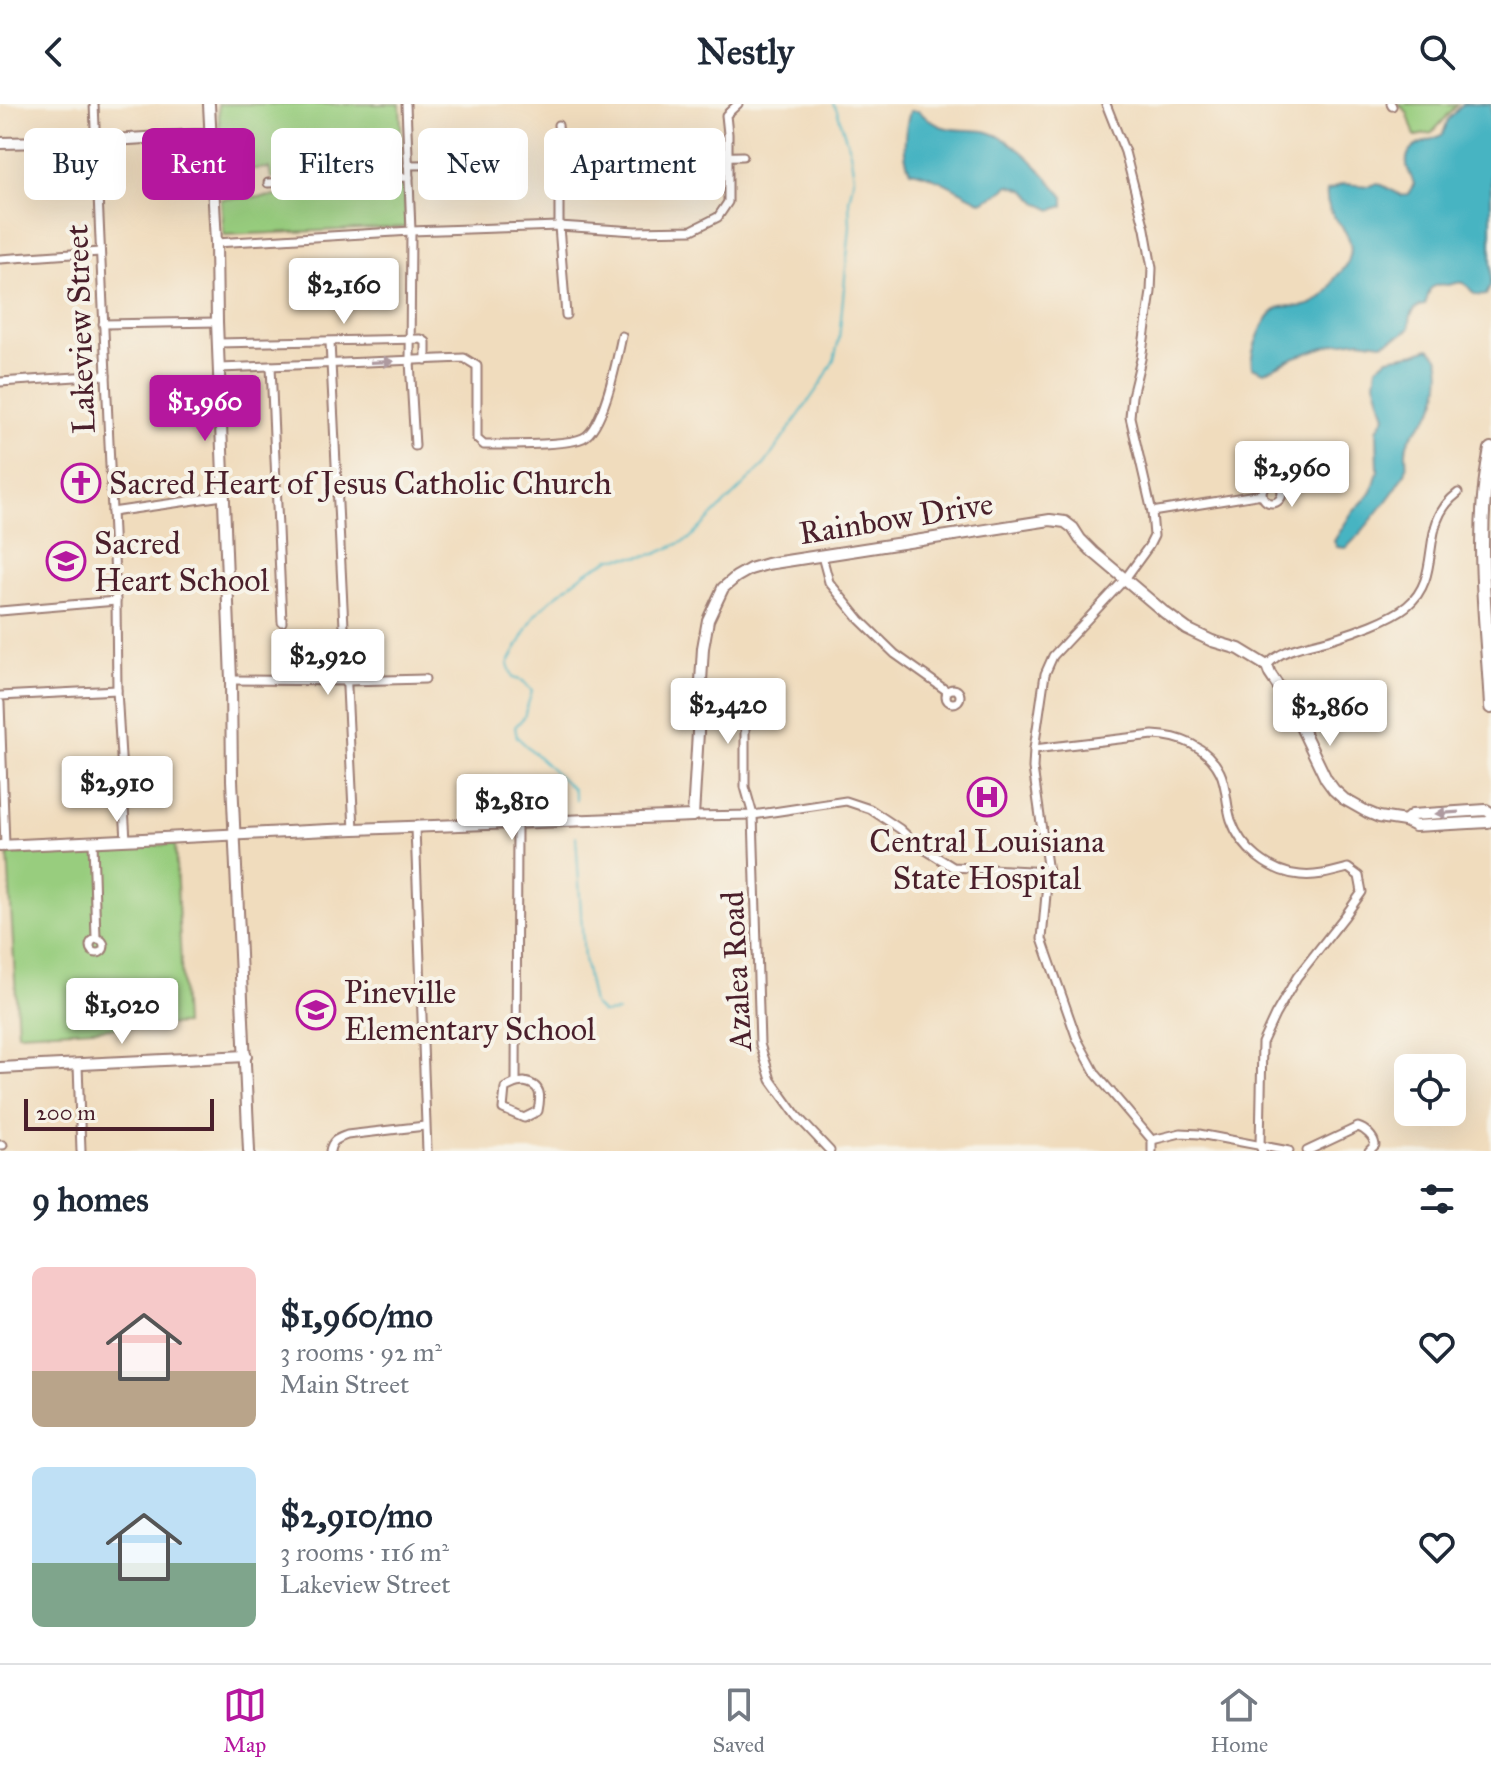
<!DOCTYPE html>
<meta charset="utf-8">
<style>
body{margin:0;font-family:"IM FELL Great Primer",serif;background:#f2f2f3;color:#1f2937;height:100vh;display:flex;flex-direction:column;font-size:30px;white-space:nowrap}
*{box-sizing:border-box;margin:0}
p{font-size:26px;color:#747a83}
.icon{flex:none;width:44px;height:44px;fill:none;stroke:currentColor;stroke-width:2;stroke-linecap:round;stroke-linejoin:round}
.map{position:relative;height:1047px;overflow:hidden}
.details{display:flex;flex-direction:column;background:#fff;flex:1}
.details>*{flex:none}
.guide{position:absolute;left:24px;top:24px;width:800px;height:72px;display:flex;gap:16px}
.tools{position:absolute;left:1394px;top:950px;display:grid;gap:16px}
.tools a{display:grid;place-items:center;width:72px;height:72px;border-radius:12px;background:#fff;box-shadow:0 8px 32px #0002;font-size:40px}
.scale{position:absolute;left:24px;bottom:20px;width:190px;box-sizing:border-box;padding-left:8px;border:4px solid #4a1f2b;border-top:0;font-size:22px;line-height:28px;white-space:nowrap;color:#4a1f2b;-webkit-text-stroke:6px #f7f3e8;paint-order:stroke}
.price{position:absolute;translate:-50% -68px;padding:0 18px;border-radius:8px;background:#fff;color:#222;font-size:26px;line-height:52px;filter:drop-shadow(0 2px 4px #0008)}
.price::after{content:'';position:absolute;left:50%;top:48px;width:24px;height:18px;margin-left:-12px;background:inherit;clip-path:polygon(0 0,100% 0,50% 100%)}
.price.active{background:#b5179e;color:#fff}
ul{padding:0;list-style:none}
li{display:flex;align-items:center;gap:24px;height:200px;padding:0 32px}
li span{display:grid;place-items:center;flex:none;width:224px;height:160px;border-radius:12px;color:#555}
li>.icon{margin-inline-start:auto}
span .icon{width:96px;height:96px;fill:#fffc;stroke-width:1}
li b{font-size:34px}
h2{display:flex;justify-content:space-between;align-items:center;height:96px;padding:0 32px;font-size:34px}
.tag{padding:0 28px;border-radius:12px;background:#fff;box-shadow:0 8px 32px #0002;font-size:28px;line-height:72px}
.tag.active{background:#b5179e;color:#fff}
header{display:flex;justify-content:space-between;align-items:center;height:104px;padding:0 32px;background:#fff;font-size:36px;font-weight:700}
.tab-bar{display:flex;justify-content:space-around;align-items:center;height:112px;border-top:2px solid #e0e1e3;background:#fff;font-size:22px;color:#747a83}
.tab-bar a{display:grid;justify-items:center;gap:4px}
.tab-bar .active{color:#b5179e}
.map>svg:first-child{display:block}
.green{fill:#98cd7e;stroke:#717654;stroke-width:2}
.water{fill:#47b4c2;stroke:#486a76;stroke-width:2}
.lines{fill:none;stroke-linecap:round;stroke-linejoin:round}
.stream{stroke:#47b4c2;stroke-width:2}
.street-casing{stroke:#9d7e74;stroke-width:11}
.secondary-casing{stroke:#9d7e74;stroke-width:14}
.highway-casing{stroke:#9d7e74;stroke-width:16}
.street{stroke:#fff;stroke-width:7}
.secondary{stroke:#fff;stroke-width:10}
.highway{stroke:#fff;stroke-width:12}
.oneway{fill:#ae9aa0}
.labels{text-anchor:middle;stroke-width:8;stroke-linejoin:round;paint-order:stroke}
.street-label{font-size:32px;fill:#4a1f2b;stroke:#f7f3e8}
.poi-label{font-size:32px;fill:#4a1f2b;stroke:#f7f3e8;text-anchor:start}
</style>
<header><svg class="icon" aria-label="back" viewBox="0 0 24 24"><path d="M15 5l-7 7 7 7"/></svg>Nestly<svg class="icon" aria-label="search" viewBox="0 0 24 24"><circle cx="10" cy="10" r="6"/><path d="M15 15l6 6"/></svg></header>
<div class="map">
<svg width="1491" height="1047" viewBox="0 0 1491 1047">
<rect width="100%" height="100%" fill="#f7f3e8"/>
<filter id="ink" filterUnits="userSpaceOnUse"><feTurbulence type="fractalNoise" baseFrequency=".0125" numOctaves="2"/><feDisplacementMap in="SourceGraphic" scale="16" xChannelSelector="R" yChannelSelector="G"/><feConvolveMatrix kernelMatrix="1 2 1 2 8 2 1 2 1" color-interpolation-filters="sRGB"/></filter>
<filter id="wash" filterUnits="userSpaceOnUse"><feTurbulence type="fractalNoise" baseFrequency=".006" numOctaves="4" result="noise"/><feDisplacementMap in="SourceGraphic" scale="32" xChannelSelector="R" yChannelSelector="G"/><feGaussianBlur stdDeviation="1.8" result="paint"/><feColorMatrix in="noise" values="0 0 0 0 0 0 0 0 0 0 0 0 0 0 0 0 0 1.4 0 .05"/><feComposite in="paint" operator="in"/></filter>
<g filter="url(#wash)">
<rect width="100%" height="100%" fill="#f0dcbd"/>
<g class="green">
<path d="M 218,0 L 400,0 L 406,123 L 224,131 L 221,95 L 280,92 L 279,74 L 271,74 L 269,64 L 223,67 Z"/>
<path d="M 1398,0 L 1458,0 L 1432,29 L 1415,32 L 1407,8 Z"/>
<path d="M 175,740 L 184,920 L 18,929 L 8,750 Z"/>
</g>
<g class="water">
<path d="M 1463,0 L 1491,0 L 1491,181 L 1486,191 C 1469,194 1474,184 1463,179 C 1459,177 1453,180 1449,181 C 1445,181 1440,180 1436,181 C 1433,182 1432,184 1430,185 L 1425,201 C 1412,202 1409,213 1410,224 L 1401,231 L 1382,239 L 1360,236 L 1336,239 L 1295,253 L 1264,268 L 1252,263 C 1249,249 1265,209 1279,204 C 1287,200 1296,204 1304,202 C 1313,201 1324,193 1330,185 C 1332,182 1333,178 1335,174 C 1339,169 1344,166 1347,160 C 1363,125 1323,119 1327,87 L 1343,80 L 1369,82 L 1375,80 L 1382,81 L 1402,92 L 1408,90 L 1414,80 C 1412,73 1408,68 1407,61 C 1404,39 1429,39 1443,30 L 1448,16 Z"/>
<path d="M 910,7 L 918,7 C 937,23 945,26 969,26 C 976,27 982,26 988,28 C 1018,36 1045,71 1064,93 L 1064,102 L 1052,106 L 1038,99 L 1025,86 L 1009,81 L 996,91 L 982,98 C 958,87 936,71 910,67 C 901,49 905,25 910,7 Z"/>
<path d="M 1429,244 C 1432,247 1436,249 1438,253 C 1444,265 1439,295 1432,307 C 1426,317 1415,325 1409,336 C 1403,346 1408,355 1406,366 C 1402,381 1358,433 1346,444 L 1337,443 L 1334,437 L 1351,410 L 1372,388 L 1378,367 L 1377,326 L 1385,312 L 1375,278 L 1377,263 L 1388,254 L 1416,249 Z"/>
</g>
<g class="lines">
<g class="stream">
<path d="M 576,696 L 573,685 L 517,633 L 515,623 L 524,613 L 532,587 L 523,577 L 513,574 L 508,560 L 535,511 L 553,494 L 586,468 L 612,454 L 635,453 L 656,450 L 689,435 L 765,360 L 822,278 L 834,256 L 839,235 L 850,123 L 849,97 L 854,72 L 850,48 L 837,6 L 833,0"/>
<path d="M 576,732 L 584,855 L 593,900 L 602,909 L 618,908"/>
</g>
</g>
</g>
<g filter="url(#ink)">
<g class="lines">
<g class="street-casing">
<g id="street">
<path d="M 94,0 L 116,497 L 117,586 L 126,736"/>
<path d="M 406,0 L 411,127 L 410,257 L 415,342"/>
<path d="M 1106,0 L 1125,48 L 1145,125 L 1152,164 L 1151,188 L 1141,255 L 1132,292 L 1130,313 L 1152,408 L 1154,432 L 1149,442 L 1125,475 L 1053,552 L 1045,570 L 1034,645 L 1033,664 L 1048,768 L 1042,835 L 1077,935 L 1096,970 L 1152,1036 L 1152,1047"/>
<path d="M 1391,0 L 1392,2"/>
<path d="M 558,21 L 562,60 L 559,65 L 559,122 L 566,211"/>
<path d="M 562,60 L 567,56 L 743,52"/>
<path d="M 408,61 L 518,60"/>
<path d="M 268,79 L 409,73"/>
<path d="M 216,139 L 411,127 L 559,122 L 635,127 L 692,126 L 718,113 L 728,98 L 728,30 L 726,11 L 738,0"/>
<path d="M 0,155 L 100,148"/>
<path d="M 103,220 L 217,218"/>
<path d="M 330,238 L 354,726"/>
<path d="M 218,239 L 421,235 L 426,238 L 426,256"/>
<path d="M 271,262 L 282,518"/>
<path d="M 220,264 L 464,254 L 477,262 L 477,335 L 484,341 C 505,341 566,342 583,334 C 604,324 617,255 622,232"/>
<path d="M 0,278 L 106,271"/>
<circle cx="1272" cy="389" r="10"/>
<path d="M 112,408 L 223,392"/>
<path d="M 1152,408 L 1262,390"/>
<path d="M 822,452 L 829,478 L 860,516 L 895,550 L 947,587"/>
<path d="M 0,507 L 116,497"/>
<path d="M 1267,562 C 1281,543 1313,541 1334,534 C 1354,528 1391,515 1407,502 C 1445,471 1416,420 1458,389"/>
<path d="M 231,576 L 347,577 L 425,575"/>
<circle cx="953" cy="592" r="7"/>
<path d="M 0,592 L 117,586"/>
<path d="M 0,599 L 5,742"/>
<path d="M 757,603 L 745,603 L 745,683 L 753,711 L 760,940 L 771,976 L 797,1012 L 830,1047"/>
<path d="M 1034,645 L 1153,631 C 1180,632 1207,642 1220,668 C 1227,682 1226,701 1231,716 C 1241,745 1269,768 1300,771 C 1316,773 1333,768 1348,764 L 1359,772 L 1362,788 L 1345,812 L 1297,873 L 1275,911 L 1262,939 L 1260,1042 L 1262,1047"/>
<path d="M 693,712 L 753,711 L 846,697 L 870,705 L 900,725 L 916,740 L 953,763 L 1048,768"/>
<path d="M 415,724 L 427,1047"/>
<path d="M 93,738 L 96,834"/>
<circle cx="97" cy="842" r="7"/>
<path d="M 78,961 L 81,1047"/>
<path d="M 524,978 C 542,981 541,992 538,1007 L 524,1014 L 503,1005 L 505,984 L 516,979 Z"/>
<path d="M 516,979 L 517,720"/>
<path d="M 1152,1036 L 1181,1029 L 1199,1030 L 1289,1047"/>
<path d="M 0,1041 L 3,1041"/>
<path d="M 330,1047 C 332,1036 337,1035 347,1031 L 425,1022"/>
<path d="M 1307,1047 L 1358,1023 C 1365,1025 1374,1033 1375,1041 L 1369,1047"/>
</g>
</g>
<g class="secondary-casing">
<g id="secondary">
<path d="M 209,0 L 216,139 L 217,218 L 231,576 L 232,676 L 249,1047"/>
<path d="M 0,39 L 96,37 L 211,30"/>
<path d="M 1405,717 L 1412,711 L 1486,706 L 1491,709"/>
<path d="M 0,742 L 329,726 L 693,712 L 703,544 L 708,516 L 723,484 L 736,473 L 750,465 L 767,460 L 1050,416 L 1065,418 L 1073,424 L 1080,435 L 1093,448 L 1164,508 L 1187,525 L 1212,537 L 1239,545 L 1267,562 L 1270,570 L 1290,600 L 1326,675 L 1334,686 L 1344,695 L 1367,708 L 1379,713 L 1405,717 L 1415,722 L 1488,718 L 1491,716"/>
<path d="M 0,964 L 246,952"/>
</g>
</g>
<g class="highway-casing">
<path id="highway" d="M 1491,345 C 1473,430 1487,518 1491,603"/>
</g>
<use href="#street" class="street"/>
<use href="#secondary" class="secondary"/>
<use href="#highway" class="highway"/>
</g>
<defs><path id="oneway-solid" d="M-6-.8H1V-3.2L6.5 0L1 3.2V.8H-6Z" transform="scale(2)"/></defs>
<g class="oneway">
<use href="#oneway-solid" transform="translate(382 258) rotate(-2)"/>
<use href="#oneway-solid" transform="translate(1447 709) rotate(176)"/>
</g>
</g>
<defs>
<g id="church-ring" transform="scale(2)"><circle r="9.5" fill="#f7f3e8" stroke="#b5179e" stroke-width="1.5"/><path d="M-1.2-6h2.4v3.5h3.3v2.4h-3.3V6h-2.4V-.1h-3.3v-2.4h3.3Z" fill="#b5179e"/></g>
<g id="school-ring" transform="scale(2)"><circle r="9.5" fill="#f7f3e8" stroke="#b5179e" stroke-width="1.5"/><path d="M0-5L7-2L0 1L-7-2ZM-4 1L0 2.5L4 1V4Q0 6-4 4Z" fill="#b5179e"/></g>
<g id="hospital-ring" transform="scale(2)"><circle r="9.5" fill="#f7f3e8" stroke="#b5179e" stroke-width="1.5"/><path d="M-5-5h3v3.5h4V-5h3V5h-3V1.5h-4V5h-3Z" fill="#b5179e"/></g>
</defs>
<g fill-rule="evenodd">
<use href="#church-ring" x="81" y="379"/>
<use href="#school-ring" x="66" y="457"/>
<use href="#hospital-ring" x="987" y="693"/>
<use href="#school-ring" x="316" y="906"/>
</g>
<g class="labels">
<g class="street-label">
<text transform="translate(80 225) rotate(-92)" y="11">Lakeview Street</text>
<text transform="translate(896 414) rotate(-9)" y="11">Rainbow Drive</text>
<text transform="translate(736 867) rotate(-93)" y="11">Azalea Road</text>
</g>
<g class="poi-label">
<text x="109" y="390">Sacred Heart of Jesus Catholic Church</text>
<text x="94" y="450">Sacred<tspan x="94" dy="37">Heart School</tspan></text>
<text x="987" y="748" text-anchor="middle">Central Louisiana<tspan x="987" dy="37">State Hospital</tspan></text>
<text x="344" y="899">Pineville<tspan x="344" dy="37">Elementary School</tspan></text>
</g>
</g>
</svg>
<div class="tools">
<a><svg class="icon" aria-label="locate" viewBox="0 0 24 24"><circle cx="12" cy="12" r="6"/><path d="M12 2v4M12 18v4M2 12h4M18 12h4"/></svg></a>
</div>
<div class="scale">200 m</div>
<b class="price" style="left:344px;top:222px">$2,160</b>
<b class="price active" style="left:205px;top:339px">$1,960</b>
<b class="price" style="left:1292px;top:405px">$2,960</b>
<b class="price" style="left:328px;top:593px">$2,920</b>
<b class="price" style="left:728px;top:642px">$2,420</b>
<b class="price" style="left:1330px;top:644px">$2,860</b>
<b class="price" style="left:117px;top:720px">$2,910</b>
<b class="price" style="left:512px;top:738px">$2,810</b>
<b class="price" style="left:122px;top:942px">$1,020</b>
<div class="guide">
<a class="tag">Buy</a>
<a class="tag active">Rent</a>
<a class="tag">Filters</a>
<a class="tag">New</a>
<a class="tag">Apartment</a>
</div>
</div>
<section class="details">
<h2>9 homes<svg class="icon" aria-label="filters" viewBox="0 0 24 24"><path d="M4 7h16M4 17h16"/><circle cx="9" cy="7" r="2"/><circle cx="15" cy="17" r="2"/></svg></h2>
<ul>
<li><span style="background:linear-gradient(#f6c9c9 65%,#b9a48a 0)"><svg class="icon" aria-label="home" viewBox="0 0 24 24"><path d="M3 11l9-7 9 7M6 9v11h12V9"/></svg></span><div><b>$1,960/mo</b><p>3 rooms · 92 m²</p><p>Main Street</p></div><svg class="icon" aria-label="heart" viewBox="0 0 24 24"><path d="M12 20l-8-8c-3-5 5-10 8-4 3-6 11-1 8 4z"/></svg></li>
<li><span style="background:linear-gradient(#bfe0f5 60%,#7fa58c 0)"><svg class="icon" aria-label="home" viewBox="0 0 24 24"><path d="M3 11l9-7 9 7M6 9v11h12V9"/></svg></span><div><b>$2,910/mo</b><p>3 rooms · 116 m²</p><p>Lakeview Street</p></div><svg class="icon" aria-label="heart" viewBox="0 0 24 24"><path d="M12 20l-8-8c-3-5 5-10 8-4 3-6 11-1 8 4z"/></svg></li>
</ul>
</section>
<nav class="tab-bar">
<a class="active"><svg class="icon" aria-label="map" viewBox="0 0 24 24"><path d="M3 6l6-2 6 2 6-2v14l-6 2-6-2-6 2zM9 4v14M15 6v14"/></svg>Map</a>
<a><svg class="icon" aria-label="saved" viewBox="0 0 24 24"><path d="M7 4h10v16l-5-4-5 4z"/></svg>Saved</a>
<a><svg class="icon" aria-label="home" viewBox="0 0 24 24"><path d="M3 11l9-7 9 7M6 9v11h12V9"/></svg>Home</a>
</nav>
